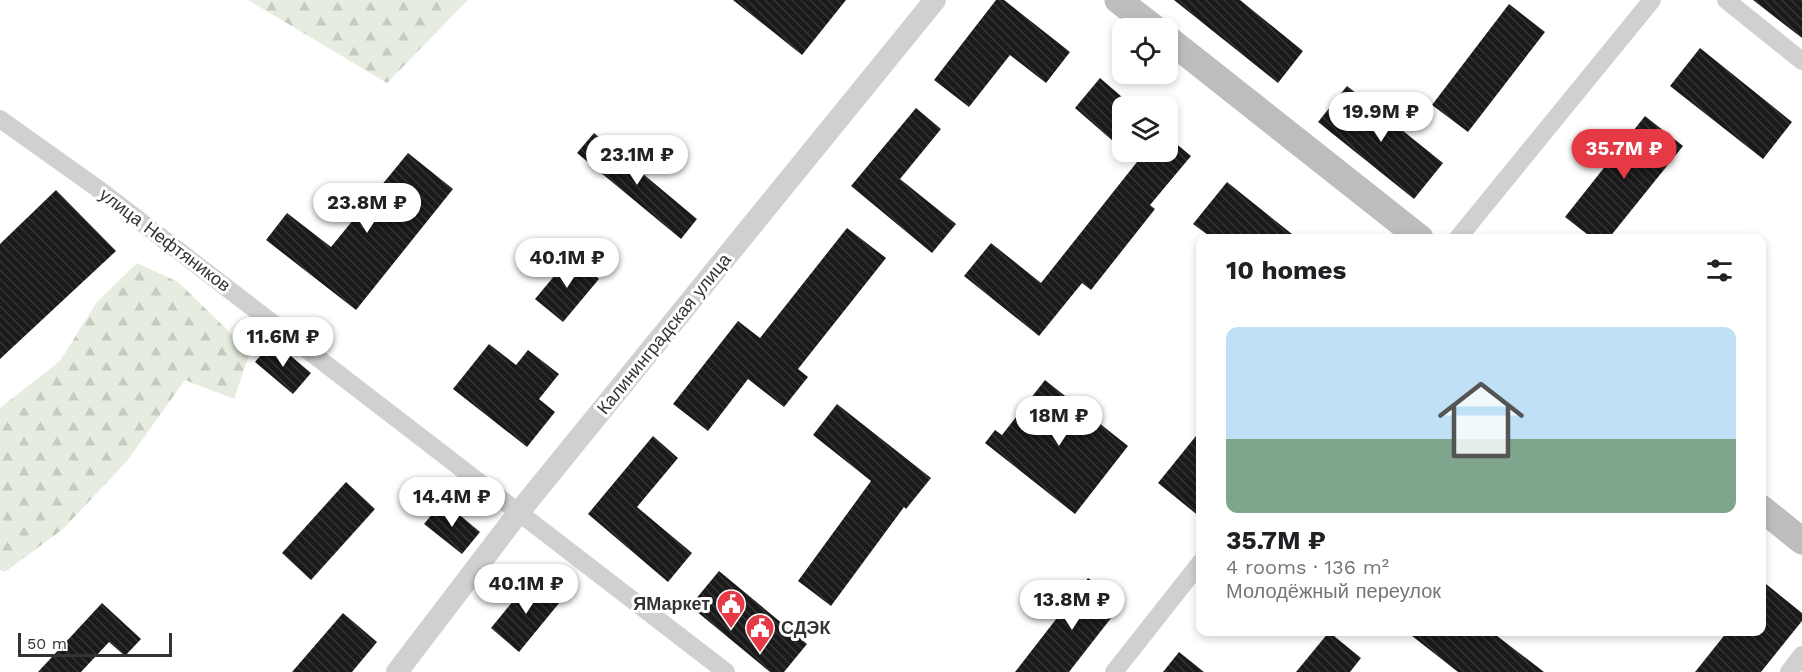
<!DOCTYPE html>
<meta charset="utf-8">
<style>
body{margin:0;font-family:"Work Sans",sans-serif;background:#f6f6f6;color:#202124;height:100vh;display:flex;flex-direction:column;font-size:22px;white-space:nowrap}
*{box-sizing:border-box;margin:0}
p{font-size:20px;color:#757577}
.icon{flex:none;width:33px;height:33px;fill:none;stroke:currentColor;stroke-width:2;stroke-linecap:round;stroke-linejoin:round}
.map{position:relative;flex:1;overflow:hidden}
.details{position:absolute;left:1196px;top:234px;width:570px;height:402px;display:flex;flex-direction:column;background:#fff;border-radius:12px;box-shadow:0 3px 9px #0003}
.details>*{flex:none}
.controls{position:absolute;left:1112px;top:18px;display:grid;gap:12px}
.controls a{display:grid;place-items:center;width:66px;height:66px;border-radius:12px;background:#fff;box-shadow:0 3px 9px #0003;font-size:30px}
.scale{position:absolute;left:18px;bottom:15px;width:154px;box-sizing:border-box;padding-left:6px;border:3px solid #333;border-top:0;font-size:16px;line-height:21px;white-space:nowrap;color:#333;-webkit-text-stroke:4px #fff;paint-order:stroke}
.price{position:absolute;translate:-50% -51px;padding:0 14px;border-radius:21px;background:#fff;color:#222;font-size:20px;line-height:39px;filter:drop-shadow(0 2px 3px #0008)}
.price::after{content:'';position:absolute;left:50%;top:36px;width:18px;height:14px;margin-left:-9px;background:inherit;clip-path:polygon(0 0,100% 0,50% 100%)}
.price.current{background:#e63946;color:#fff}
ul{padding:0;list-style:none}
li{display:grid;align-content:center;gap:12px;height:318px;padding:0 30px}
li+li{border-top:2px solid #e0e0e0}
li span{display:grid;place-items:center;height:186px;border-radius:12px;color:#555}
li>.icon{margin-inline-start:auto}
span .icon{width:108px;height:108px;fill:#fffc;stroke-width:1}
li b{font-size:26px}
h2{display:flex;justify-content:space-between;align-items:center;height:72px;padding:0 30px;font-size:26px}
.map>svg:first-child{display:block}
.forest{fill:url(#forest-firs)}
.building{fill:url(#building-back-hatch)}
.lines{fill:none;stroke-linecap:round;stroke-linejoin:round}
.minor{stroke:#d0d0d0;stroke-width:18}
.tertiary{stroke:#d0d0d0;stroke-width:22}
.secondary{stroke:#bdbdbd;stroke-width:27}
.labels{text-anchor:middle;stroke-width:6;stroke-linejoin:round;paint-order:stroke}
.street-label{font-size:18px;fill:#333;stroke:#fff}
.poi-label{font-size:18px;font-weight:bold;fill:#333;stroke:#fff;text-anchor:end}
</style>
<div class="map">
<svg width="1802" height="672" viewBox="0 0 1802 672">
<defs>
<pattern id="forest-firs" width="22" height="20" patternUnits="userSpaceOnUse" patternTransform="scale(1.5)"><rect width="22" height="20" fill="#e6ecdf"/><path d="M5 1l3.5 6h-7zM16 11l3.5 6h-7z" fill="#c6cbc0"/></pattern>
<pattern id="building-back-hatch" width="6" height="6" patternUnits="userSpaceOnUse" patternTransform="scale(1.5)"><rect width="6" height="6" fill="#1a1a1a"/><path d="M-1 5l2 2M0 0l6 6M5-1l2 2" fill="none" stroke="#333"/></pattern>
</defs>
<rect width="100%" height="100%" fill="#fff"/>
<g class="forest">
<path d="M 248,0 L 468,0 L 387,83 Z"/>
<path d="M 137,263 L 178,282 L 250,352 L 234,399 L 185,380 L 127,461 L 63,529 L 5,572 L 0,570 L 0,408 L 60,361 L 97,302 Z"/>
</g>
<g class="building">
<path d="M 733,0 L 846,0 L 802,55 Z"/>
<path d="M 996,0 L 1004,0 L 1070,52 L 1046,83 L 1010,55 L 969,107 L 934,80 Z"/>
<path d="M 1174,0 L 1240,0 L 1303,51 L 1278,83 Z"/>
<path d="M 1753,0 L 1802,0 L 1802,38 Z"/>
<path d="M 1509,4 L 1545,32 L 1468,132 L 1432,105 Z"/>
<path d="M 1700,48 L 1792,122 L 1763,159 L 1670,86 Z"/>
<path d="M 1100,78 L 1122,97 L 1122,149 L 1075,108 Z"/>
<path d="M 1347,86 L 1443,163 L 1414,199 L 1318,122 Z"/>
<path d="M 916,108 L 941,129 L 900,179 L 956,224 L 932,253 L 851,186 Z"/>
<path d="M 1645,116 L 1683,146 L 1609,238 L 1592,238 L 1565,217 Z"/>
<path d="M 594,133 L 697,219 L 681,239 L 577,153 Z"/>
<path d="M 1167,136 L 1191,156 L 1150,205 L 1155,209 L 1091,290 L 1082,283 L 1039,336 L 964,276 L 991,243 L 1041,283 L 1137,162 L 1125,152 L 1167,152 Z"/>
<path d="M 408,153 L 453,189 L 356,310 L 266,240 L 287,213 L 331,247 Z"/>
<path d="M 1227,182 L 1297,238 L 1212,238 L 1193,224 Z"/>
<path d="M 56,190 L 116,251 L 0,359 L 0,244 Z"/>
<path d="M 847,228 L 886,258 L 798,369 L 808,377 L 784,407 L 748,379 L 708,431 L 673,404 L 738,321 L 760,338 Z"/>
<path d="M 571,256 L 599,279 L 563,322 L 535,299 Z"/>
<path d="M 273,341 L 311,373 L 293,394 L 255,362 Z"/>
<path d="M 489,344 L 516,365 L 528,350 L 559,374 L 539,399 L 555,412 L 527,447 L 453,389 Z"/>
<path d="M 1045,380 L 1128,446 L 1075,514 L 985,443 L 995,430 L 1002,435 Z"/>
<path d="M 837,404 L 931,478 L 906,509 L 904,507 L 831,606 L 798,581 L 871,481 L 813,435 Z"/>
<path d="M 1200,431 L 1200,517 L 1158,483 Z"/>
<path d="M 653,436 L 678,458 L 637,507 L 692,553 L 668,582 L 588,514 Z"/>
<path d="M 346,482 L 375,509 L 311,580 L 282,553 Z"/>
<path d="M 443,501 L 480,532 L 462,554 L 424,524 Z"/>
<path d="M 719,571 L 807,644 L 784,672 L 770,672 L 690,606 Z"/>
<path d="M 532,578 L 560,602 L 519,652 L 491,628 Z"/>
<path d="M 1088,578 L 1122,604 L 1069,672 L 1015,672 Z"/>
<path d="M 1761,580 L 1802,613 L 1802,621 L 1761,672 L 1695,672 L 1727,632 L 1761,632 Z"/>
<path d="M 102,603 L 141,639 L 125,656 L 109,642 L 81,672 L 38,672 Z"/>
<path d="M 343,613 L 377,642 L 352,672 L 292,672 Z"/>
<path d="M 1329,632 L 1361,658 L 1350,672 L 1296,672 Z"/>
<path d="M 1407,632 L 1492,632 L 1544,672 L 1458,672 Z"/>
<path d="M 1179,652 L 1204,672 L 1163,672 Z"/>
</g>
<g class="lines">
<g class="minor">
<path d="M 1726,0 L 1802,61"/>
<path d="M 0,119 L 97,188 L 726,672"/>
<path d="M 1458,238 L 1652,0"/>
<path d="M 1114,672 L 1200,563"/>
<path d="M 1789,672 L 1802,655"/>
</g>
<path class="tertiary" d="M 397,672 L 519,512 L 935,0"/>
<g class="secondary">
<path d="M 1118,0 L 1154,28"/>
<path d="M 1167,38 L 1420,238"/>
<path d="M 1761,508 L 1802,541"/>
</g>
</g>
<defs>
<g id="civic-pin" transform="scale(1.5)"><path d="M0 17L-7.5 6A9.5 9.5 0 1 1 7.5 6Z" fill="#e63946" stroke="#fff"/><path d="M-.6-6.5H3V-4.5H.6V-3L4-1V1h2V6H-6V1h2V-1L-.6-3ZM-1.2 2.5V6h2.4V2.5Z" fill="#fff"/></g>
</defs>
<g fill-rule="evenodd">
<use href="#civic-pin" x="731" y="604"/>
<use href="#civic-pin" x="760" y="628"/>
</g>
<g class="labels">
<g class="street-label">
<text transform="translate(165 240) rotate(37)" y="6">улица Нефтяников</text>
<text transform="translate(664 334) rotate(-51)" y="6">Калининградская улица</text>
</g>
<g class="poi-label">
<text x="710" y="610">ЯМаркет</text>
<text x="781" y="634" text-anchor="start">СДЭК</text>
</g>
</g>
</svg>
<div class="controls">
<a><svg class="icon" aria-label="locate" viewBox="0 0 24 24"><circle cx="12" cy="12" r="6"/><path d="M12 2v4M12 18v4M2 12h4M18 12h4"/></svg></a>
<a><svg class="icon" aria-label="layers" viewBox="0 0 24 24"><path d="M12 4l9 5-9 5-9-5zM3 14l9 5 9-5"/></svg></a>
</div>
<div class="scale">50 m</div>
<b class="price" style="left:1381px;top:143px">19.9M ₽</b>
<b class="price current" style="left:1624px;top:180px">35.7M ₽</b>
<b class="price" style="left:637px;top:186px">23.1M ₽</b>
<b class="price" style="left:367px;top:234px">23.8M ₽</b>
<b class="price" style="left:567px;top:289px">40.1M ₽</b>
<b class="price" style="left:283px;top:368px">11.6M ₽</b>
<b class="price" style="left:1059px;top:447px">18M ₽</b>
<b class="price" style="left:452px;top:528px">14.4M ₽</b>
<b class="price" style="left:526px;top:615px">40.1M ₽</b>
<b class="price" style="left:1072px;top:631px">13.8M ₽</b>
<section class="details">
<h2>10 homes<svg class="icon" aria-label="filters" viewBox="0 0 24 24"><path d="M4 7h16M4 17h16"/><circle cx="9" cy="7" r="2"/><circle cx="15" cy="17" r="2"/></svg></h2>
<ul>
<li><span style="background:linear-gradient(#bfe0f5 60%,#7fa58c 0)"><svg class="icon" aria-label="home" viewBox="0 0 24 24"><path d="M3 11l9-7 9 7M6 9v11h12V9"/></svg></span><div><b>35.7M ₽</b><p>4 rooms · 136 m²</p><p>Молодёжный переулок</p></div></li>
</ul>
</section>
</div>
